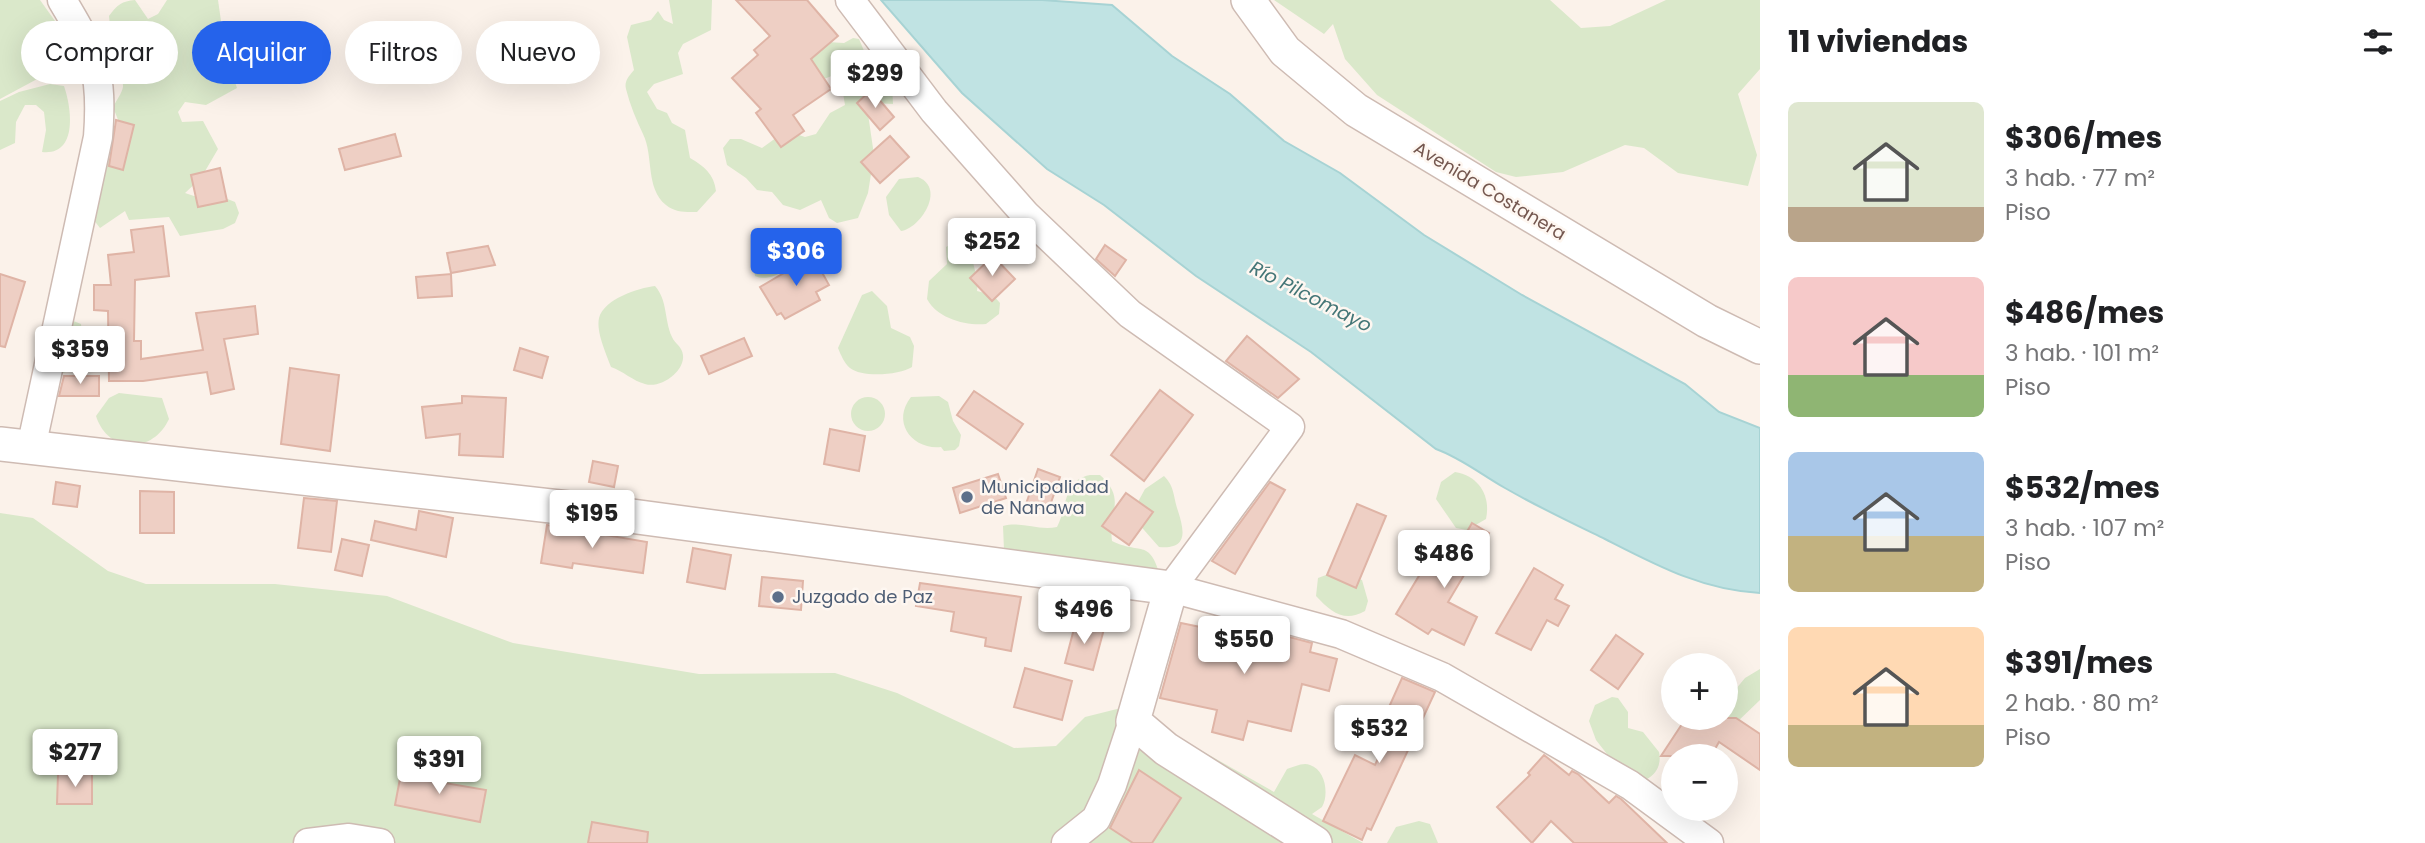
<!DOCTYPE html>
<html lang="es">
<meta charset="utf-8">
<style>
body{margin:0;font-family:Poppins,sans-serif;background:#f2f2f2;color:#202124;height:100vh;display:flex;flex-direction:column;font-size:26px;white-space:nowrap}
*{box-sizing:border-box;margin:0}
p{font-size:23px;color:#757577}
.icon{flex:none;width:38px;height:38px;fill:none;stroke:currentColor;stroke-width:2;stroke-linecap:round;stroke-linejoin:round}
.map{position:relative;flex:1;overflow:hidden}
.details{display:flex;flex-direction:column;background:#fff;width:665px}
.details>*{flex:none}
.top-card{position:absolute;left:21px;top:21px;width:665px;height:63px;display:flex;gap:14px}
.controls{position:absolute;left:1661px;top:653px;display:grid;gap:14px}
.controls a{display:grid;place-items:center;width:77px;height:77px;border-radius:50%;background:#fff;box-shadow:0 7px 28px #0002;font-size:35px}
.price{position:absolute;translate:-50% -60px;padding:0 16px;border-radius:7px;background:#fff;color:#222;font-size:23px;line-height:46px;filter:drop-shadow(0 2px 4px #0008)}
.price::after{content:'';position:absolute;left:50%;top:42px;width:21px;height:16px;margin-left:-10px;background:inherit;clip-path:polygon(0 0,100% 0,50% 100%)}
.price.active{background:#2563eb;color:#fff}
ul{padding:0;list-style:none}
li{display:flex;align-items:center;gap:21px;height:175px;padding:0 28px}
li span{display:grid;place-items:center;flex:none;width:196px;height:140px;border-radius:10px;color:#555}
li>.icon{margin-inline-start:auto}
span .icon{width:84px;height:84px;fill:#fffc;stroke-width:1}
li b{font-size:30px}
h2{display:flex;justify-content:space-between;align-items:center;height:84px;padding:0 28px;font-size:30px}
.tag{padding:0 24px;border-radius:32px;background:#fff;box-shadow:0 7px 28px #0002;font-size:24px;line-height:63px}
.tag.active{background:#2563eb;color:#fff}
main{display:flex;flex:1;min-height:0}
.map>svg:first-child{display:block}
.green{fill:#dae8ca}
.water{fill:#c0e3e3;stroke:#a7d3d4;stroke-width:2}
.building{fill:#eecfc4;stroke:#dfb4a6;stroke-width:2}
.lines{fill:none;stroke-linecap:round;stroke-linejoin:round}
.minor-casing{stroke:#cebbb3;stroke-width:31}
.tertiary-casing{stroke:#cebbb3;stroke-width:36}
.minor{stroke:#fff;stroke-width:28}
.tertiary{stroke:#fff;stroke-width:33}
.service-dot{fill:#5c6f8a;stroke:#fef7f1;stroke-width:2.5}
.labels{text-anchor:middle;stroke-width:5;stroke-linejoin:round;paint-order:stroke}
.street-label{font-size:18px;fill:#74574f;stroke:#fef7f1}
.service-label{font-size:18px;fill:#4e5e75;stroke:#fef7f1;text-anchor:start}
.water-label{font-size:19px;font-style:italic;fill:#447677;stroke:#fef7f1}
</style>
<main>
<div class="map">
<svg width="1760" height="843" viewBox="0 0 1760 843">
<rect width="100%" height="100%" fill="#fbf2ea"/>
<g class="green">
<path d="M 0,0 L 40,0 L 80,56 L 0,99 Z"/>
<path d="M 135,0 L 148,19 L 158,14 L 167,0 L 218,0 L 226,56 L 237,88 L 206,105 L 185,102 L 178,112 L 182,122 L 203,121 L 218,149 L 201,178 L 185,193 L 194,196 L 215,194 L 235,202 L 239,213 L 235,223 L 223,229 L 180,236 L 169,217 L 129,220 L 125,211 L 100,228 L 93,219 L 98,164 L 117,156 L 124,135 L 113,107 C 116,101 122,93 123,87 C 124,75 110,44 104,34 L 110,26 L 109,16 C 117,5 122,1 135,0 Z"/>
<path d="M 669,0 L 712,0 L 711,30 L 683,44 L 678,53 L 683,74 L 654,84 L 647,92 L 657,109 L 667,113 L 672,123 L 685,130 L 690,158 C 704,166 714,174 716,191 L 697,212 C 686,212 676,213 666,205 C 645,188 654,156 643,134 C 636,119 630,105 626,89 C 624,81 629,76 634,70 L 627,37 L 631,25 L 651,20 L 658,11 L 664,20 L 673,24 Z"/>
<path d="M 1274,0 L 1550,0 L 1581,28 L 1610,26 L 1666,0 L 1760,0 L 1760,69 L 1738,94 L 1757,155 L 1748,186 L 1678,173 L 1644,148 L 1625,145 L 1563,172 L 1516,177 L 1496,172 L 1377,95 L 1345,59 L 1333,24 L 1324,34 Z"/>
<path d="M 853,38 L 859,39 L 873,72 L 884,77 L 892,85 L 893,104 L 871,103 L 867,107 L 874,155 L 868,193 L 858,218 L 837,223 L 829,218 L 821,200 L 800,210 L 783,205 L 772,192 L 757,190 L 746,178 L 727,165 L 723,148 L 730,139 L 741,139 L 762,148 L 780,135 L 790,132 L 805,137 L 816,134 L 830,113 L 845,105 L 843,93 L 848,77 L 839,73 L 824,79 L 803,64 L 827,42 L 844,43 Z"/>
<path d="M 50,84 L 64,86 C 72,109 78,156 42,152 L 46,130 L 44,112 L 36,105 L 25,105 L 16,122 L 15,143 L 0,150 L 0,101 L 19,92 Z"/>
<path d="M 918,177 C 947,189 919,229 901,231 L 889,215 L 886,197 L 899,179 Z"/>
<path d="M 1000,220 L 1012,234 L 1029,234 L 1032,252 L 1021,254 L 997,235 L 992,226 L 995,221 Z"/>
<path d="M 789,236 L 801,247 C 799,264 772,284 755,276 L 752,254 L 778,237 Z"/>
<path d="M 961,238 L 969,244 C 971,258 979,279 977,291 L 993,295 L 1000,303 L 999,314 L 986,324 C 965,326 937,318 927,299 L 929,281 L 947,264 L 946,247 Z"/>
<path d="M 655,286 C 668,301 664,319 672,337 C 675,344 682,346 683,355 C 685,371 661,389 645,384 C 633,381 623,371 611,367 C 606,353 596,332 599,318 C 604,299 638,288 655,286 Z"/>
<path d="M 872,291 L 887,306 L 891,328 L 910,337 L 914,346 L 912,367 C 900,375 862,378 850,368 C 844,363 841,355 838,348 L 862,295 Z"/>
<path d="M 71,320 L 81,324 C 83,340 81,370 62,373 L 57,370 Z"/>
<path d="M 119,393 L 162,398 L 169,419 C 153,454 108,454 96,416 L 109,398 Z"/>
<path d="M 939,396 L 948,402 L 953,421 L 961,435 L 959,446 L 955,450 L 944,451 L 941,447 C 912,450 891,422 911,397 Z"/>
<circle cx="868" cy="414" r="17"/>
<path d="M 1455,472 C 1479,476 1491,496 1486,519 L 1467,530 L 1456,528 L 1436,499 L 1441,482 Z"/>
<path d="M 1090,475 L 1100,475 C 1127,499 1108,512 1112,541 C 1140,555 1149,538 1160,575 L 1004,550 L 1003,526 C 1022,521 1038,531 1057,527 C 1068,506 1063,480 1090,475 Z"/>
<path d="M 1164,476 C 1175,487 1173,496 1178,511 C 1184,530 1189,550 1159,547 L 1137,522 L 1133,511 L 1145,489 Z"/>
<path d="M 0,513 L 33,518 L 108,571 L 146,584 L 275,584 L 387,596 L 513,643 L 699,674 L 835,673 L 897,693 L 1014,748 L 1056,746 L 1085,717 L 1125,707 L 1274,792 L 1287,769 C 1294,767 1303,762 1310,765 C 1326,770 1329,795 1322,807 L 1312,814 L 1363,843 L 0,843 Z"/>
<path d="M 1334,572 L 1362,580 L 1368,601 L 1365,611 C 1344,623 1331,612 1316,596 L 1318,578 Z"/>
<path d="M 1760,669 L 1760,700 L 1736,723 L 1725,722 L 1722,718 L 1726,718 L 1726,701 L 1745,678 Z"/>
<path d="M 1612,697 L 1618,698 L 1628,712 L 1628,728 L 1643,732 L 1659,752 C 1662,766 1655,776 1643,781 L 1621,772 L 1596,740 L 1589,721 L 1595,705 Z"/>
<path d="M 1419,821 L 1430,824 L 1438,843 L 1387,843 L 1396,827 Z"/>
</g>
<path class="water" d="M 881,0 L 1042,0 L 1112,5 L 1172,56 L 1230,94 L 1284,141 L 1340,173 L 1424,235 L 1522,295 L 1685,384 L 1719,412 L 1760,428 L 1760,593 C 1702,590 1656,565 1605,539 C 1572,523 1538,507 1505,488 C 1482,475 1461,458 1436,449 L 1311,352 L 1196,276 L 1104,205 L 1047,169 L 962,93 Z"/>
<g class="building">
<path d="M 736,0 L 807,0 L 838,36 L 811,59 L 831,89 L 793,115 L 804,131 L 781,147 L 756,113 L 761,109 L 732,78 L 758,55 L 754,50 L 770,36 Z"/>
<path d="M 871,90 L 894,117 L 880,130 L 857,103 Z"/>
<path d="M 116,120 L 134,125 L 123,170 L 109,166 Z"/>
<path d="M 395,134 L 401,156 L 345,170 L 339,149 Z"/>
<path d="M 890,136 L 909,157 L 880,183 L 861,162 Z"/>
<path d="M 220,168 L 227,201 L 198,207 L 191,175 Z"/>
<path d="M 163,226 L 169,276 L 135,280 L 134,341 L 141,341 L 141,359 L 203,350 L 196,313 L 255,306 L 258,334 L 224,339 L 234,389 L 211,394 L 207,372 L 143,381 L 109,381 L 108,311 L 94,310 L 94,285 L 111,285 L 108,255 L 134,252 L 131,230 Z"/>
<path d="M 1105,245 L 1126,260 L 1115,276 L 1096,259 Z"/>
<path d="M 488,246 L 495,265 L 451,273 L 447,253 Z"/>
<path d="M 813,256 L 829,285 L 816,292 L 820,300 L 785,319 L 781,313 L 777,315 L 760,287 Z"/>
<path d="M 993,256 L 1015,279 L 992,301 L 970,278 Z"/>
<path d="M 0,274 L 25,282 L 5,347 L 0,346 Z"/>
<path d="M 451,274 L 452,296 L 418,298 L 416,277 Z"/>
<path d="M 1247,336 L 1299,379 L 1278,398 L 1226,361 Z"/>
<path d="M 744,338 L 752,356 L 709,374 L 701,356 Z"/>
<path d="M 520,348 L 548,357 L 542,378 L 514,370 Z"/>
<path d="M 290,368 L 339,375 L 330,451 L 281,444 Z"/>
<path d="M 64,376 L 99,376 L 99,396 L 59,396 Z"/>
<path d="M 1160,390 L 1193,415 L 1144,481 L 1111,455 Z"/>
<path d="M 974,391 L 1023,424 L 1006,449 L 957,415 Z"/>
<path d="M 462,396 L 506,398 L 503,457 L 459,455 L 460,434 L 426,438 L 422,407 L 462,403 Z"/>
<path d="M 830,429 L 865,436 L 859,471 L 824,464 Z"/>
<path d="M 593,461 L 618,466 L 614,487 L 589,482 Z"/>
<path d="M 1038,469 L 1060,477 L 1048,511 L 1026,504 Z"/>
<path d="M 998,474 L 1006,498 L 960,513 L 953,488 Z"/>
<path d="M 56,482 L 80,486 L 77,507 L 53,504 Z"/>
<path d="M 1270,482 L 1285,490 L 1235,574 L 1212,561 Z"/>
<path d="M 140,491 L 174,492 L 174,533 L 140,533 Z"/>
<path d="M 1126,493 L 1153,512 L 1129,545 L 1102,526 Z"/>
<path d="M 304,498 L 337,501 L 331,552 L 298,548 Z"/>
<path d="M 1357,504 L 1386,516 L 1356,588 L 1327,575 Z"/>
<path d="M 419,511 L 453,518 L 446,557 L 371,540 L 375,521 L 416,530 Z"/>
<path d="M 1472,523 L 1489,533 L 1448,602 L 1477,617 L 1464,645 L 1432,629 L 1428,634 L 1396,614 L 1440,541 L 1456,551 Z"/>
<path d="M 547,525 L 647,542 L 643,573 L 573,563 L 572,568 L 541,563 Z"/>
<path d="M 342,539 L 369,545 L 362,576 L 335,570 Z"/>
<path d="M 693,548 L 731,555 L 725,589 L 687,582 Z"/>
<path d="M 1534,568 L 1563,585 L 1555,599 L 1569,606 L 1558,626 L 1547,620 L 1531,650 L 1496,633 Z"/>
<path d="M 762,577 L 803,581 L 801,610 L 759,606 Z"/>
<path d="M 920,583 L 1021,597 L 1011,651 L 985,646 L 986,638 L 951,631 L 954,612 L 916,606 Z"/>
<path d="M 1076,621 L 1104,629 L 1093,670 L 1065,663 Z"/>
<path d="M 1181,623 L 1234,634 L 1236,623 L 1312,643 L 1310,652 L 1337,659 L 1329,691 L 1302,684 L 1291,731 L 1248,721 L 1243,740 L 1212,732 L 1217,710 L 1160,698 Z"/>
<path d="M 1616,635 L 1643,654 L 1618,689 L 1591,670 Z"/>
<path d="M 1025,668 L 1072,681 L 1062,720 L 1014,707 Z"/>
<path d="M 1402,678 L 1435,692 L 1371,830 L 1367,828 L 1362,840 L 1323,821 L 1355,755 L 1375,765 L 1396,720 L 1385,716 Z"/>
<path d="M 1686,718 L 1736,718 L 1760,734 L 1760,770 L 1719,742 L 1711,756 L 1661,756 Z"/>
<path d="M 1544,755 L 1569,775 L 1572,771 L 1578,774 L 1609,803 L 1616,796 L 1621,799 L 1667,843 L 1574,843 L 1551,821 L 1532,843 L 1497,807 L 1530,775 L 1528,773 Z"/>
<path d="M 402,768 L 435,774 L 433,781 L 486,790 L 480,822 L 395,805 Z"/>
<path d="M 1139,770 L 1181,798 L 1152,843 L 1133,843 L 1110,828 Z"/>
<path d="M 58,774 L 92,774 L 92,804 L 57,804 Z"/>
<path d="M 592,822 L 648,832 L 647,843 L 588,843 Z"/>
</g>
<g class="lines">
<g class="minor-casing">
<g id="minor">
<path d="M 850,0 L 934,111 L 1026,215 L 1130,314 L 1290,427 L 1171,588 L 1341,634 L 1442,677 L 1630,785 L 1709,843"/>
<path d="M 31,448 L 98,137 C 103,72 95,55 62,0"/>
<path d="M 308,843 L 349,838 L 380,843"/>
<path d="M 1066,843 L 1096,819 L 1112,785 L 1133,721"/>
</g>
</g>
<g class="tertiary-casing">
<g id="tertiary">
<path d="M 1248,0 L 1285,51 L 1356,110 L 1707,321 L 1760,347"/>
<path d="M 0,444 L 586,510 L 1171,588 L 1133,721 L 1166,749 L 1315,843"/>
</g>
</g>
<use href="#minor" class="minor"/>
<use href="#tertiary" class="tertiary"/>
</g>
<g class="service-dot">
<circle cx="967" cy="497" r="7"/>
<circle cx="778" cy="597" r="7"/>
</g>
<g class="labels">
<g class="street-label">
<text transform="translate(1490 191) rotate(31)" y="6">Avenida Costanera</text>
</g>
<g class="service-label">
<text x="981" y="493">Municipalidad<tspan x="981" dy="21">de Nanawa</tspan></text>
<text x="792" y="603">Juzgado de Paz</text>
</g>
<g class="water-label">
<text transform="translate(1311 296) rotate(27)" y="7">Río Pilcomayo</text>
</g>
</g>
</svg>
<div class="controls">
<a>+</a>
<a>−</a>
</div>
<b class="price" style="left:875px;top:110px">$299</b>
<b class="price" style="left:992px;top:278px">$252</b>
<b class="price active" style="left:796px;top:288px">$306</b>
<b class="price" style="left:80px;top:386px">$359</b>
<b class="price" style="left:592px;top:550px">$195</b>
<b class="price" style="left:1444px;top:590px">$486</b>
<b class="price" style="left:1084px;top:646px">$496</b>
<b class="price" style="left:1244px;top:676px">$550</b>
<b class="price" style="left:1379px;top:765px">$532</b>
<b class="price" style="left:75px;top:789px">$277</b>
<b class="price" style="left:439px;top:796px">$391</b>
<div class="top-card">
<a class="tag">Comprar</a>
<a class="tag active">Alquilar</a>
<a class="tag">Filtros</a>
<a class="tag">Nuevo</a>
</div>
</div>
<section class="details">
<h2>11 viviendas<svg class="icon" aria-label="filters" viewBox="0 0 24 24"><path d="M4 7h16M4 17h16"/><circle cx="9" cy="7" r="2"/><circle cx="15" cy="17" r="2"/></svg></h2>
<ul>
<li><span style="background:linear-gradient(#dfe7d0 75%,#b9a48a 0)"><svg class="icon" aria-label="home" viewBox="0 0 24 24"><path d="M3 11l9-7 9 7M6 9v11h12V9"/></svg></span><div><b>$306/mes</b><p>3 hab. · 77 m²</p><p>Piso</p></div></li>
<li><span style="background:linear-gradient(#f6c9c9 70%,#8fb573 0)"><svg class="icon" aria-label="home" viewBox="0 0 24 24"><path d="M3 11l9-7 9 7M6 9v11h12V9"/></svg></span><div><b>$486/mes</b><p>3 hab. · 101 m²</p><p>Piso</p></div></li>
<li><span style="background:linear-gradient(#a9c7e8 60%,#c2b280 0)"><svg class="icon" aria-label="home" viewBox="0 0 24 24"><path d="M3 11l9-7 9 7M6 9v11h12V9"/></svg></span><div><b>$532/mes</b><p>3 hab. · 107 m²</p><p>Piso</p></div></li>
<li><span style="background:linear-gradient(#ffd9b3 70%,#c2b280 0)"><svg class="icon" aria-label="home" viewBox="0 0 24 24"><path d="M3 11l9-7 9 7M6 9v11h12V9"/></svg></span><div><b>$391/mes</b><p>2 hab. · 80 m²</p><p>Piso</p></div></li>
</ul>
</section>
</main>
